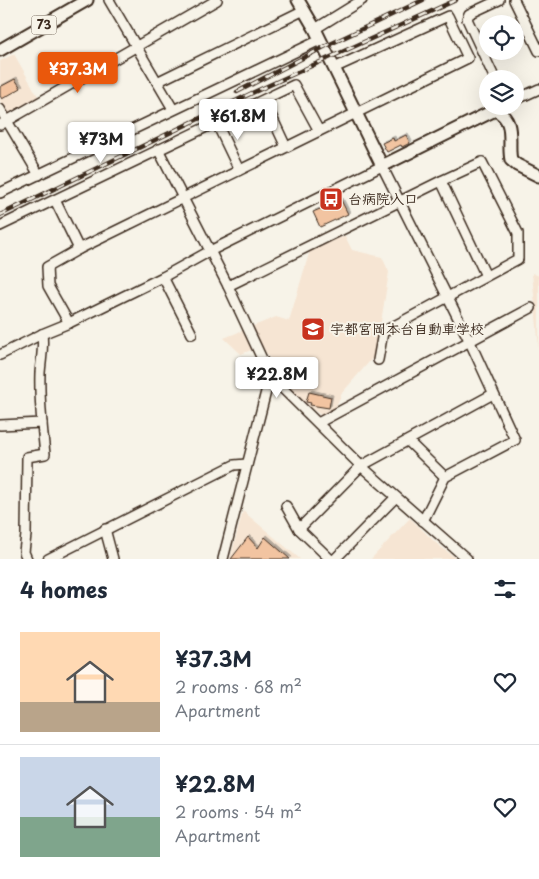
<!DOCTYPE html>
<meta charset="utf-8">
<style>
body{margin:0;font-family:"Playpen Sans","Klee One",sans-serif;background:#f6f6f7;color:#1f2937;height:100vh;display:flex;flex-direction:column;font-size:19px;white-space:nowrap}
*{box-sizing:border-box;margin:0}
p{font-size:16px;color:#747a83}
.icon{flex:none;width:28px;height:28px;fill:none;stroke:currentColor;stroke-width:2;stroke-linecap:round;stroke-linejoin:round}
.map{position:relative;height:559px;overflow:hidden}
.sheet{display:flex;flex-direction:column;background:#fff;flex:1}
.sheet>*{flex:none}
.fabs{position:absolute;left:479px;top:15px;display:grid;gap:10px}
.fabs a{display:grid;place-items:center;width:45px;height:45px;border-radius:50%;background:#fff;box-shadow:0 5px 20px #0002;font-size:25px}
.price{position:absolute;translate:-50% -42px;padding:0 11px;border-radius:5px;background:#fff;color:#222;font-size:16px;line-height:32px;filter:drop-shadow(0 1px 2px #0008)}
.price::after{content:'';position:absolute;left:50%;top:30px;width:15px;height:11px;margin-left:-8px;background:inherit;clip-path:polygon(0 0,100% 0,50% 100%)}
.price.selected{background:#ea580c;color:#fff}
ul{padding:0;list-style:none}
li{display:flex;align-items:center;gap:15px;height:125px;padding:0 20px}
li+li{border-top:1px solid #e0e1e3}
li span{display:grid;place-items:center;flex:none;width:140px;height:100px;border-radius:0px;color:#555}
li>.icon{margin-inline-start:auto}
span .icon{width:60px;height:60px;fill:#fffc;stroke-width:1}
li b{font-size:21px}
h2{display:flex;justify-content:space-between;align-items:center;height:60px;padding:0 20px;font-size:21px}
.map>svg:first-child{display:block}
.built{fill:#f6e5d3}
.building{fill:#f2c4a1;stroke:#3b2a1e;filter:url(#shadow)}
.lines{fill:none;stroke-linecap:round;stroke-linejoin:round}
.minor-casing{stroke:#3b2a1e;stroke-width:12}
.major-casing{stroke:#3b2a1e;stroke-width:15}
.minor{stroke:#f7f3e8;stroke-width:9}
.major{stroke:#f7f3e8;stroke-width:11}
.rail-casing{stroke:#3b2a1e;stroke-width:4.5}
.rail{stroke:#f7f3e8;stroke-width:2.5;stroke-dasharray:8;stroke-linecap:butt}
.labels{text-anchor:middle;stroke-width:4;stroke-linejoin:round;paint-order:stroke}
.shield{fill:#f7f3e8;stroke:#73665b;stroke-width:1}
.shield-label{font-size:12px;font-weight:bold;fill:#3b2a1e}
.poi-label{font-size:14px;font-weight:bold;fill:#3b2a1e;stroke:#f7f3e8;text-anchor:start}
</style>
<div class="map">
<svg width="539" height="559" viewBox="0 0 539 559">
<defs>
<filter id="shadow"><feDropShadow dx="2" dy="-2" stdDeviation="0" flood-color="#0004"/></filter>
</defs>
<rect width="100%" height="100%" fill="#f7f3e8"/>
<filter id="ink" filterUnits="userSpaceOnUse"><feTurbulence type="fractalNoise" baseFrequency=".02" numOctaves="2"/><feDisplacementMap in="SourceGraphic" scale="10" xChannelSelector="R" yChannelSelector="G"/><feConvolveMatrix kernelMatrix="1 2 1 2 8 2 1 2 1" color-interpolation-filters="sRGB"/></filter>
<g filter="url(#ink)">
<g class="built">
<path d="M 14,54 L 39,98 L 12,114 L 7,113 L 0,101 L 0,61 Z"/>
<path d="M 345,236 L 352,250 L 382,257 L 389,272 L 376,354 L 342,393 L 335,409 L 322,416 L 301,401 L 281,376 L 262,346 L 241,354 L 224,338 L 276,317 L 289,321 L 310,250 Z"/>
<path d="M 532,273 L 539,276 L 539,349 Z"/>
<path d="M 243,511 L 300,559 L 230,559 Z"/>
<path d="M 410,518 L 436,543 L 457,559 L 371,559 Z"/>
</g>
<g class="building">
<path d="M 15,79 L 21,88 L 2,99 L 0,96 L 0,87 Z"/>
<path d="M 406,135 L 410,143 L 402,147 L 401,145 L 387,152 L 382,143 L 393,138 L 394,141 Z"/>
<path d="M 341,200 L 348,214 L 320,227 L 313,212 Z"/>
<path d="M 309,392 L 331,397 L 329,408 L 310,405 L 311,403 L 306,402 Z"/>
<path d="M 248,537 L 258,548 L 265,537 L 290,559 L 231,559 Z"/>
</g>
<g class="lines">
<g class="minor-casing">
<g id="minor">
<path d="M 109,0 L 173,109"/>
<path d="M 514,0 L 539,51"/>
<path d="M 315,29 L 362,0"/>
<path d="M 495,79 L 467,19 L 469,14 L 499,0"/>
<path d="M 157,82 L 304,10"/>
<path d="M 264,100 L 286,147"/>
<path d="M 515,100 L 539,89"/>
<path d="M 0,109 L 39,175"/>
<path d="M 216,122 L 239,170"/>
<path d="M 0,125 L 217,0"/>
<path d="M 158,149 L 228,286 L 270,376 L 223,559"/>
<path d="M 441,181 L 486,276"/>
<path d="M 0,193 L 320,40"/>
<path d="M 55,200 L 79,249"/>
<path d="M 0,226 L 294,85 L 319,131"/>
<path d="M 163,277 L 192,334"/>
<path d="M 228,286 L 441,181 L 482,162 L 518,233 L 518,259 L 383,332 L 378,360"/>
<path d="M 69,323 L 48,286 L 47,267 L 79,249 L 468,58 L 448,16 L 334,68"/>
<path d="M 0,355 L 42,334 L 69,323 L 163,277 L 210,251 L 382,166 L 470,342 L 515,440 L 445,477 L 423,521"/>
<path d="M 270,376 L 361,466 L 467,559"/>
<path d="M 318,423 L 531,308"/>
<path d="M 0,425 L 42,423"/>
<path d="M 408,441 L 445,477"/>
<path d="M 286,506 L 299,529 L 330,559"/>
<path d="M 105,529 L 113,559"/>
<path d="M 299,529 L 361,466 L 493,394"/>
<path d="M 27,559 L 24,552 L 26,535 L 27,457 L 45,454 C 42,427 39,400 40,373 C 41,359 44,347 42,334"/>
<path d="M 48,559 L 234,465 L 247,464"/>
<path d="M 335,559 L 396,497"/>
</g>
</g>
<g class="major-casing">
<g id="major">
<path d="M 298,0 L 315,29 L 382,166 L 495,110 C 517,120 507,143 511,160 L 517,165 L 539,176"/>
<path d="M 0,50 L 87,0"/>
</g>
</g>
<use href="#minor" class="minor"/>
<use href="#major" class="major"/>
<g class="rail-casing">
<g id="rail">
<path d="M 237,92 L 324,47 L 423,0"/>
<path d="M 0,215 L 252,93 L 456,0"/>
</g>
</g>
<use href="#rail" class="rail"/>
</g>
</g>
<defs>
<g id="bus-square" transform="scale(1.25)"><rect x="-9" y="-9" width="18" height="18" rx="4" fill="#c8321e" stroke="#f7f3e8"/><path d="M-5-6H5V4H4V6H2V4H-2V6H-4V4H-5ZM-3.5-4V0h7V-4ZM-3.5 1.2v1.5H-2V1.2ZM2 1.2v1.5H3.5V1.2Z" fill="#fff"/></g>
<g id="school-square" transform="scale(1.25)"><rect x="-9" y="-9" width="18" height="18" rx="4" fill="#c8321e" stroke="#f7f3e8"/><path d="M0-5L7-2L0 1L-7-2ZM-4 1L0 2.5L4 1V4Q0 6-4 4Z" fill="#fff"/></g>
</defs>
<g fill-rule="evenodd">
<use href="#bus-square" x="331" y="199"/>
<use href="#school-square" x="313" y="329"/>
</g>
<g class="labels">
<rect class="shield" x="31.5" y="15.5" width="25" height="19" rx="4"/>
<g class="shield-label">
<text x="44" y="29">73</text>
</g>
<g class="poi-label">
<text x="348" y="204">台病院入口</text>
<text x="330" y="334">宇都宮岡本台自動車学校</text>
</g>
</g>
</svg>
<div class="fabs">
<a><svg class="icon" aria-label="locate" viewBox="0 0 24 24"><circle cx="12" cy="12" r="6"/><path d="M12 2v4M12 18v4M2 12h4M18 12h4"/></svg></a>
<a><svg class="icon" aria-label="layers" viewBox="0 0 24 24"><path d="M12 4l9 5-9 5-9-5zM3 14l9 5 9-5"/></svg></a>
</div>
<b class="price selected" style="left:78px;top:94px">¥37.3M</b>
<b class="price" style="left:238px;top:141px">¥61.8M</b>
<b class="price" style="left:101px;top:164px">¥73M</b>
<b class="price" style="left:277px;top:399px">¥22.8M</b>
</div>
<section class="sheet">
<h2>4 homes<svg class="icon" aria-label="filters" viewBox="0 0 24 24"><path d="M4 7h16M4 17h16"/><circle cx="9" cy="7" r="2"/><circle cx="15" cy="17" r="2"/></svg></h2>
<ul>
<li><span style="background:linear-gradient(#ffd9b3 70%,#b9a48a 0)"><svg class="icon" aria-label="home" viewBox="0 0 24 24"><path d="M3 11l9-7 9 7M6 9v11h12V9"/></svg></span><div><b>¥37.3M</b><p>2 rooms · 68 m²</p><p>Apartment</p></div><svg class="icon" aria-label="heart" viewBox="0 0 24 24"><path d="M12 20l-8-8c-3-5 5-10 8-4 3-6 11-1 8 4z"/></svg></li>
<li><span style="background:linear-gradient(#c9d6e8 60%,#7fa58c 0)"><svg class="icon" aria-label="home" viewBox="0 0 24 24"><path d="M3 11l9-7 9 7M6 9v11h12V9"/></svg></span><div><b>¥22.8M</b><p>2 rooms · 54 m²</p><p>Apartment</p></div><svg class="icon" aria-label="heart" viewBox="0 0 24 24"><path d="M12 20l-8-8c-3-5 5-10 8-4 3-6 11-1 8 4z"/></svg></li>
</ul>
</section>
